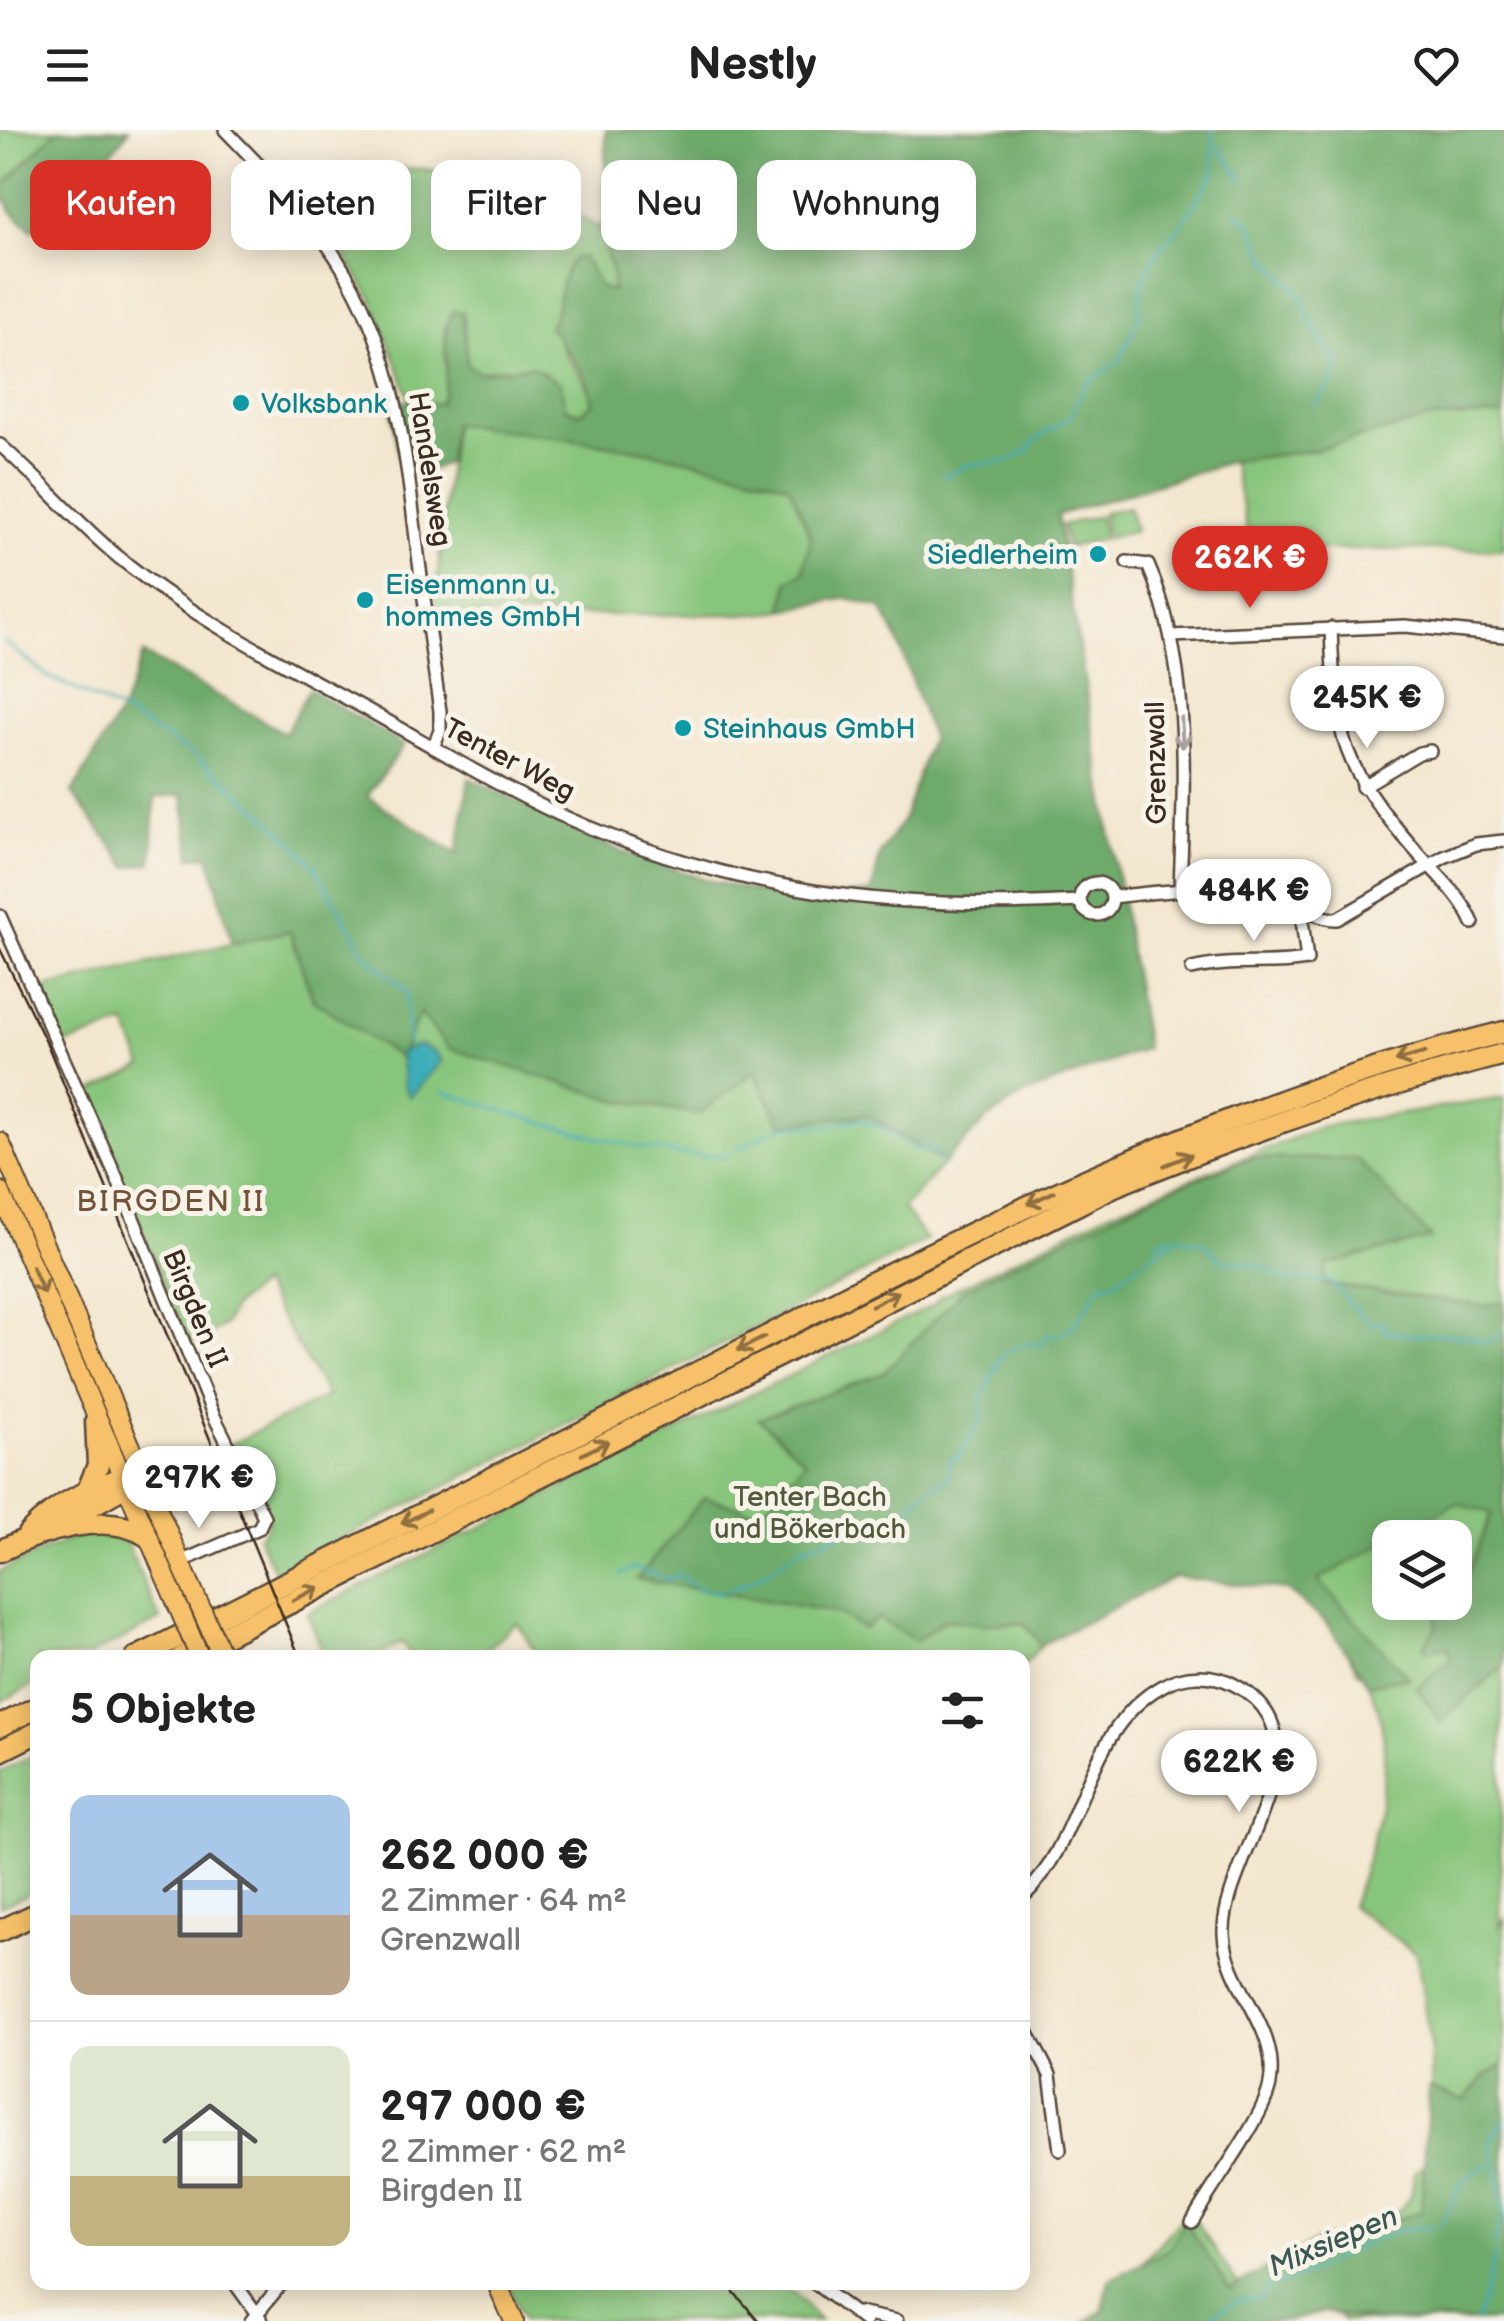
<!DOCTYPE html>
<html lang="de">
<meta charset="utf-8">
<style>
body{margin:0;font-family:"Balsamiq Sans",sans-serif;background:#f6f6f6;color:#222;height:100vh;display:flex;flex-direction:column;font-size:38px;white-space:nowrap}
*{box-sizing:border-box;margin:0}
p{font-size:32px;color:#767676}
.icon{flex:none;width:55px;height:55px;fill:none;stroke:currentColor;stroke-width:2;stroke-linecap:round;stroke-linejoin:round}
.map{position:relative;flex:1;overflow:hidden}
.sheet{position:absolute;left:30px;top:1520px;width:1000px;height:640px;display:flex;flex-direction:column;background:#fff;border-radius:20px;box-shadow:0 5px 25px #0003}
.sheet>*{flex:none}
.banner{position:absolute;left:30px;top:30px;width:1000px;height:90px;display:flex;gap:20px}
.controls{position:absolute;left:1372px;top:1390px;display:grid;gap:20px}
.controls a{display:grid;place-items:center;width:100px;height:100px;border-radius:20px;background:#fff;box-shadow:0 5px 25px #0003;font-size:50px}
.price{position:absolute;translate:-50% -85px;padding:0 22px;border-radius:35px;background:#fff;color:#222;font-size:32px;line-height:65px;filter:drop-shadow(0 2px 5px #0008)}
.price::after{content:'';position:absolute;left:50%;top:60px;width:30px;height:22px;margin-left:-15px;background:inherit;clip-path:polygon(0 0,100% 0,50% 100%)}
.price.selected{background:#d93025;color:#fff}
ul{padding:0;list-style:none}
li{display:flex;align-items:center;gap:30px;height:250px;padding:0 40px}
li+li{border-top:2px solid #e0e0e0}
li span{display:grid;place-items:center;flex:none;width:280px;height:200px;border-radius:20px;color:#555}
li>.icon{margin-inline-start:auto}
span .icon{width:120px;height:120px;fill:#fffc;stroke-width:1}
li b{font-size:42px}
h2{display:flex;justify-content:space-between;align-items:center;height:120px;padding:0 40px;font-size:42px}
.tag{padding:0 35px;border-radius:20px;background:#fff;box-shadow:0 5px 25px #0003;font-size:35px;line-height:90px}
.tag.selected{background:#d93025;color:#fff}
header{display:flex;justify-content:space-between;align-items:center;height:130px;padding:0 40px;background:#fff;font-size:45px;font-weight:800}
.map>svg:first-child{display:block}
.green{fill:#88c57b;stroke:#62784c;stroke-width:2.5;fill-rule:evenodd}
.forest{fill:#6eaa6b;stroke:#546a44;stroke-width:2.5}
.water{fill:#3dadb8;stroke:#3c6c6b;stroke-width:2.5}
.lines{fill:none;stroke-linecap:round;stroke-linejoin:round}
.stream{stroke:#3dadb8;stroke-width:2.5}
.minor-casing{stroke:#574639;stroke-width:16}
.primary-casing{stroke:#574639;stroke-width:22}
.motorway-casing{stroke:#574639;stroke-width:25}
.minor{stroke:#fff;stroke-width:11}
.primary{stroke:#f6c16b;stroke-width:18}
.motorway{stroke:#f6c16b;stroke-width:20}
.rail{stroke:#3b2a1e;stroke-width:2.5}
.primary-bridge-casing{stroke:#574639;stroke-width:22;stroke-linecap:butt}
.primary-bridge{stroke:#f6c16b;stroke-width:18}
.oneway{stroke:#a79f9a}
.oneway2{stroke:#8f6e41}
.culture-dot{fill:#0f9aa8;stroke:#f7f3e8;stroke-width:4}
.labels{text-anchor:middle;stroke-width:10;stroke-linejoin:round;paint-order:stroke}
.culture-label{font-size:28px;fill:#0d838f;stroke:#f7f3e8;text-anchor:start}
.street-label{font-size:28px;fill:#3b2a1e;stroke:#f7f3e8}
.park-label{font-size:28px;fill:#52583a;stroke:#f7f3e8}
.neighbourhood-label{font-size:30px;letter-spacing:2.5px;fill:#745339;stroke:#f7f3e8}
.water-label{font-size:30px;font-style:italic;fill:#3c5854;stroke:#f7f3e8}
</style>
<header><svg class="icon" aria-label="menu" viewBox="0 0 24 24"><path d="M4 6h16M4 12h16M4 18h16"/></svg>Nestly<svg class="icon" aria-label="heart" viewBox="0 0 24 24"><path d="M12 20l-8-8c-3-5 5-10 8-4 3-6 11-1 8 4z"/></svg></header>
<div class="map">
<svg width="1504" height="2191" viewBox="0 0 1504 2191">
<rect width="100%" height="100%" fill="#f7f3e8"/>
<filter id="ink" filterUnits="userSpaceOnUse"><feTurbulence type="fractalNoise" baseFrequency=".01" numOctaves="2"/><feDisplacementMap in="SourceGraphic" scale="20" xChannelSelector="R" yChannelSelector="G"/><feConvolveMatrix kernelMatrix="1 2 1 2 8 2 1 2 1" color-interpolation-filters="sRGB"/></filter>
<filter id="wash" filterUnits="userSpaceOnUse"><feTurbulence type="fractalNoise" baseFrequency=".0048" numOctaves="4" result="noise"/><feDisplacementMap in="SourceGraphic" scale="40" xChannelSelector="R" yChannelSelector="G"/><feGaussianBlur stdDeviation="2.25" result="paint"/><feColorMatrix in="noise" values="0 0 0 0 0 0 0 0 0 0 0 0 0 0 0 0 0 1.4 0 .05"/><feComposite in="paint" operator="in"/></filter>
<g filter="url(#wash)">
<rect width="100%" height="100%" fill="#f3e7cf"/>
<g class="green">
<path d="M 0,0 L 57,0 L 0,59 Z"/>
<path d="M 385,38 L 425,39 L 541,63 L 599,98 L 612,142 L 613,161 L 600,158 L 583,128 C 566,154 547,185 562,217 C 572,239 585,244 594,272 L 581,283 L 565,278 L 505,238 L 479,242 L 466,234 L 463,183 L 445,196 L 447,258 L 440,273 L 412,274 L 372,168 L 312,75 L 313,67 Z"/>
<path d="M 1504,285 L 1504,419 L 1252,420 L 1232,331 L 1315,320 L 1428,289 Z"/>
<path d="M 452,294 C 567,307 678,322 789,355 L 811,407 L 803,443 L 789,450 L 783,480 L 762,484 L 434,486 Z"/>
<path d="M 1129,377 L 1135,401 L 1108,408 L 1102,383 Z"/>
<path d="M 1099,386 L 1104,409 L 1067,417 L 1062,395 Z"/>
<path d="M 290,800 L 313,870 L 400,927 L 420,883 L 563,952 L 616,970 L 754,941 L 782,994 L 867,985 L 944,1033 L 903,1078 L 926,1110 L 275,1443 L 258,1407 L 269,1394 L 231,1314 L 327,1266 L 261,1154 L 234,1176 L 224,1196 L 189,1214 L 85,965 L 143,936 L 126,894 L 64,915 L 40,859 Z"/>
<path d="M 1504,968 L 1504,1241 L 945,1489 L 981,1494 L 1024,1493 L 1041,1515 L 1023,1537 L 1022,1528 L 538,1527 L 517,1492 L 478,1527 L 412,1527 L 402,1512 L 376,1527 L 325,1527 L 307,1483 L 935,1174 L 939,1167 L 1112,1081 L 1323,996 Z"/>
<path d="M 1504,1337 L 1500,1796 L 1504,1789 L 1504,1935 L 1486,1946 L 1504,2180 L 1500,2191 L 1344,2191 L 1305,2153 L 1108,2191 L 1126,2152 L 1184,2085 L 1197,2093 L 1240,2158 L 1308,2118 L 1402,2079 L 1411,2066 L 1415,2041 L 1433,2031 L 1431,1922 L 1417,1824 L 1351,1776 C 1376,1712 1402,1618 1368,1554 L 1404,1548 L 1358,1542 C 1340,1504 1318,1481 1285,1456 ZM 1390,1408 L 1455,1408 L 1455,1472 L 1390,1472 Z"/>
<path d="M 121,1400 L 160,1490 L 86,1527 L 38,1528 L 37,1553 L 0,1572 L 0,1441 L 83,1403 Z"/>
<path d="M 37,1624 L 37,1760 L 0,1776 L 0,1642 Z"/>
<path d="M 507,2153 L 784,2153 L 820,2191 L 523,2191 Z"/>
</g>
<g class="forest">
<path d="M 57,0 L 129,0 L 100,37 L 87,40 L 33,100 L 12,82 L 0,59 Z"/>
<path d="M 606,0 L 1504,0 L 1504,285 L 1428,289 L 1315,320 L 1232,331 L 1057,385 L 1146,918 L 1023,965 L 986,990 L 944,1033 L 867,985 L 781,994 L 754,942 L 699,984 L 616,970 L 448,918 L 420,883 L 400,928 L 313,870 L 290,801 L 232,814 L 209,725 L 191,727 L 183,665 L 155,667 L 152,733 L 128,737 L 72,663 L 122,579 L 143,524 L 285,603 L 309,559 L 404,615 L 367,666 L 457,724 L 469,648 L 618,720 L 711,751 L 795,770 L 872,762 L 880,724 L 903,690 L 931,607 L 897,508 L 881,478 L 848,468 L 783,480 L 789,450 L 803,443 L 811,407 L 789,355 C 678,322 568,307 453,294 L 448,332 L 426,342 L 401,342 L 389,264 L 412,274 L 440,273 C 454,243 437,210 453,181 L 463,183 L 467,234 L 479,242 L 533,236 L 561,254 L 565,278 L 581,283 L 593,273 L 587,249 L 549,196 C 563,175 556,147 574,128 L 583,127 L 600,158 L 613,161 L 612,142 L 599,98 L 604,88 Z"/>
<path d="M 1248,1028 L 1357,1029 L 1431,1108 L 1327,1135 L 1323,1154 L 1483,1176 L 1504,1172 L 1504,1535 L 1441,1592 L 1417,1558 L 1451,1529 L 1447,1517 L 1426,1520 L 1424,1516 L 1436,1497 L 1437,1484 L 1457,1472 L 1491,1383 L 1456,1373 L 1318,1450 L 1409,1548 L 1368,1554 L 1327,1493 L 1287,1460 L 1175,1447 L 1041,1515 L 1024,1493 L 981,1494 L 945,1489 L 916,1511 L 878,1488 L 864,1499 L 835,1482 L 637,1449 L 704,1367 L 760,1383 L 805,1331 L 759,1289 L 883,1243 L 963,1160 L 997,1142 L 1166,1060 Z"/>
<path d="M 1504,1935 L 1504,2180 L 1500,2191 L 1374,2191 L 1325,2182 L 1288,2191 L 1086,2191 L 1103,2180 L 1109,2150 L 1168,2120 L 1185,2091 L 1230,2159 L 1314,2112 L 1421,2082 L 1429,1957 L 1464,1970 L 1485,1946 Z"/>
</g>
<path class="water" d="M 420,915 L 437,924 L 441,931 L 410,967 L 404,957 L 400,922 Z"/>
<g class="lines">
<g class="stream">
<path d="M 1219,17 L 1244,52"/>
<path d="M 1236,82 L 1252,96 L 1265,126 L 1299,163 L 1319,207 L 1334,226 L 1338,236 L 1333,252 L 1315,275"/>
<path d="M 943,347 L 968,335 L 1008,331 L 1026,322 L 1039,307 L 1070,287 L 1086,254 L 1119,231 L 1139,186 L 1140,159 L 1159,117 L 1176,102 L 1213,45 L 1213,0"/>
<path d="M 5,512 L 47,546 L 125,583 L 200,629 L 277,696 L 314,735 L 366,825 L 406,861 L 409,916"/>
<path d="M 444,962 C 511,983 663,1034 729,1025"/>
<path d="M 735,1021 L 782,996 L 831,996 L 859,989 L 882,998 L 915,1019 L 930,1018 L 945,1035"/>
<path d="M 1157,1113 L 1167,1105 L 1172,1107"/>
<path d="M 621,1444 L 634,1438 L 668,1449 L 680,1445 L 696,1458 L 719,1463 L 755,1449 L 803,1417 L 910,1380 L 915,1369 L 948,1348 L 950,1329 L 958,1328 L 981,1289 L 981,1269 L 1002,1225 L 1023,1214 L 1042,1214 L 1048,1205 L 1058,1205 L 1073,1196 L 1102,1154 L 1112,1153 L 1179,1106 L 1206,1114 L 1221,1130 L 1258,1135 L 1287,1150 L 1329,1150 L 1370,1195 L 1381,1191 L 1385,1201 C 1420,1211 1450,1196 1486,1213 L 1504,1202"/>
<path d="M 1440,2096 L 1464,2049 L 1490,2034"/>
<path d="M 1494,2114 L 1504,2079 L 1491,2012 L 1504,1990"/>
<path d="M 676,2152 L 688,2157"/>
<path d="M 1201,2191 L 1241,2169 L 1261,2169 L 1267,2157 C 1318,2151 1375,2092 1431,2098"/>
<path d="M 1477,2191 L 1495,2124"/>
</g>
</g>
</g>
<g filter="url(#ink)">
<g class="lines">
<g class="minor-casing">
<g id="minor">
<path d="M 225,0 C 269,46 316,90 347,146 C 394,228 405,315 416,408 C 423,466 432,523 440,581 L 440,601 L 433,617"/>
<path d="M 0,315 C 44,353 81,398 127,434 C 200,492 284,534 366,579 C 429,614 492,653 558,684 C 730,762 893,782 1080,771"/>
<path d="M 1127,432 L 1148,435 C 1192,536 1184,651 1180,758"/>
<path d="M 1331,498 C 1335,609 1342,637 1416,721 C 1436,744 1461,765 1473,793"/>
<path d="M 1171,506 L 1405,496 L 1504,506"/>
<path d="M 1362,657 L 1419,623 L 1430,621"/>
<circle cx="1096" cy="769" r="16"/>
<path d="M 1112,767 C 1169,760 1223,755 1279,766 C 1301,771 1313,790 1337,789 L 1444,727 L 1476,714 L 1504,711"/>
<path d="M 0,786 L 116,1046 L 213,1284 L 264,1387 L 259,1398 L 180,1432"/>
<path d="M 1192,839 C 1232,829 1267,837 1307,830 L 1300,774"/>
<path d="M 1022,1768 C 1086,1708 1082,1601 1162,1556 C 1184,1543 1213,1543 1235,1555 C 1336,1608 1221,1730 1224,1804 C 1227,1859 1280,1896 1270,1954 C 1264,1989 1211,2056 1192,2092"/>
<path d="M 1022,1861 L 1022,1868"/>
<path d="M 1022,1892 L 1050,1945 L 1060,2020"/>
<path d="M 234,2152 L 262,2191"/>
<path d="M 813,2152 L 865,2191"/>
<path d="M 858,2183 L 897,2191"/>
<path d="M 251,2191 L 283,2152"/>
</g>
</g>
<g class="primary-casing">
<g id="primary">
<path d="M 0,1012 L 190,1454"/>
<path d="M 0,1061 L 172,1462"/>
<path d="M 496,2152 L 514,2191"/>
</g>
</g>
<g class="motorway-casing">
<g id="motorway">
<path d="M 87,1362 L 98,1335 L 96,1291"/>
<path d="M 64,1391 L 138,1349"/>
<path d="M 28,1404 C 57,1373 101,1350 142,1345"/>
<path d="M 0,1421 C 40,1401 108,1379 147,1406"/>
<path d="M 136,1528 C 319,1436 502,1344 683,1250 C 956,1108 1203,978 1504,902"/>
<path d="M 181,1528 L 1112,1057 C 1241,1004 1369,959 1504,924"/>
<path d="M 0,1596 L 38,1577"/>
<path d="M 0,1621 L 38,1602"/>
<path d="M 0,1801 L 38,1783"/>
</g>
</g>
<use href="#minor" class="minor"/>
<use href="#primary" class="primary"/>
<use href="#motorway" class="motorway"/>
<g class="rail">
<path d="M 0,819 L 48,916 L 300,1528"/>
<path d="M 725,2152 L 759,2191"/>
</g>
<g class="primary-bridge-casing">
<g id="primary-bridge">
<path d="M 190,1454 L 223,1528"/>
<path d="M 172,1462 L 200,1528"/>
</g>
</g>
<use href="#primary-bridge" class="primary-bridge"/>
</g>
<defs><path id="oneway-shaft" d="M-6 0H5M1.5-3L5.5 0L1.5 3" fill="none" stroke-width="1.6" stroke-linecap="round" stroke-linejoin="round" transform="scale(2.5)"/></defs>
<use class="oneway" href="#oneway-shaft" transform="translate(1182 603) rotate(87)"/>
<g class="oneway2">
<use href="#oneway-shaft" transform="translate(1410 927) rotate(164)"/>
<use href="#oneway-shaft" transform="translate(1178 1030) rotate(-22)"/>
<use href="#oneway-shaft" transform="translate(1041 1068) rotate(155)"/>
<use href="#oneway-shaft" transform="translate(38 1150) rotate(67)"/>
<use href="#oneway-shaft" transform="translate(885 1169) rotate(-27)"/>
<use href="#oneway-shaft" transform="translate(751 1214) rotate(153)"/>
<use href="#oneway-shaft" transform="translate(595 1318) rotate(-27)"/>
<use href="#oneway-shaft" transform="translate(415 1387) rotate(153)"/>
<use href="#oneway-shaft" transform="translate(306 1464) rotate(-27)"/>
</g>
</g>
<g class="culture-dot">
<circle cx="241" cy="273" r="10"/>
<circle cx="1098" cy="424" r="10"/>
<circle cx="365" cy="470" r="10"/>
<circle cx="683" cy="598" r="10"/>
</g>
<g class="labels">
<g class="culture-label">
<text x="261" y="283">Volksbank</text>
<text x="1078" y="434" text-anchor="end">Siedlerheim</text>
<text x="385" y="464">Eisenmann u.<tspan x="385" dy="32">hommes GmbH</tspan></text>
<text x="703" y="608">Steinhaus GmbH</text>
</g>
<g class="street-label">
<text transform="translate(431 339) rotate(81)" y="10">Handelsweg</text>
<text transform="translate(510 629) rotate(28)" y="10">Tenter Weg</text>
<text transform="translate(1155 633) rotate(-91)" y="10">Grenzwall</text>
<text transform="translate(196 1178) rotate(67)" y="10">Birgden II</text>
</g>
<g class="park-label">
<text x="810" y="1376">Tenter Bach<tspan x="810" dy="32">und Bökerbach</tspan></text>
</g>
<g class="neighbourhood-label">
<text x="171" y="1081">BIRGDEN II</text>
</g>
<g class="water-label">
<text transform="translate(1333 2111) rotate(-23)" y="10">Mixsiepen</text>
</g>
</g>
</svg>
<div class="controls">
<a><svg class="icon" aria-label="layers" viewBox="0 0 24 24"><path d="M12 4l9 5-9 5-9-5zM3 14l9 5 9-5"/></svg></a>
</div>
<b class="price selected" style="left:1250px;top:481px">262K €</b>
<b class="price" style="left:1367px;top:621px">245K €</b>
<b class="price" style="left:1254px;top:814px">484K €</b>
<b class="price" style="left:199px;top:1401px">297K €</b>
<b class="price" style="left:1239px;top:1685px">622K €</b>
<div class="banner">
<a class="tag selected">Kaufen</a>
<a class="tag">Mieten</a>
<a class="tag">Filter</a>
<a class="tag">Neu</a>
<a class="tag">Wohnung</a>
</div>
<section class="sheet">
<h2>5 Objekte<svg class="icon" aria-label="filters" viewBox="0 0 24 24"><path d="M4 7h16M4 17h16"/><circle cx="9" cy="7" r="2"/><circle cx="15" cy="17" r="2"/></svg></h2>
<ul>
<li><span style="background:linear-gradient(#a9c7e8 60%,#b9a48a 0)"><svg class="icon" aria-label="home" viewBox="0 0 24 24"><path d="M3 11l9-7 9 7M6 9v11h12V9"/></svg></span><div><b>262 000 €</b><p>2 Zimmer · 64 m²</p><p>Grenzwall</p></div></li>
<li><span style="background:linear-gradient(#dfe7d0 65%,#c2b280 0)"><svg class="icon" aria-label="home" viewBox="0 0 24 24"><path d="M3 11l9-7 9 7M6 9v11h12V9"/></svg></span><div><b>297 000 €</b><p>2 Zimmer · 62 m²</p><p>Birgden II</p></div></li>
</ul>
</section>
</div>
